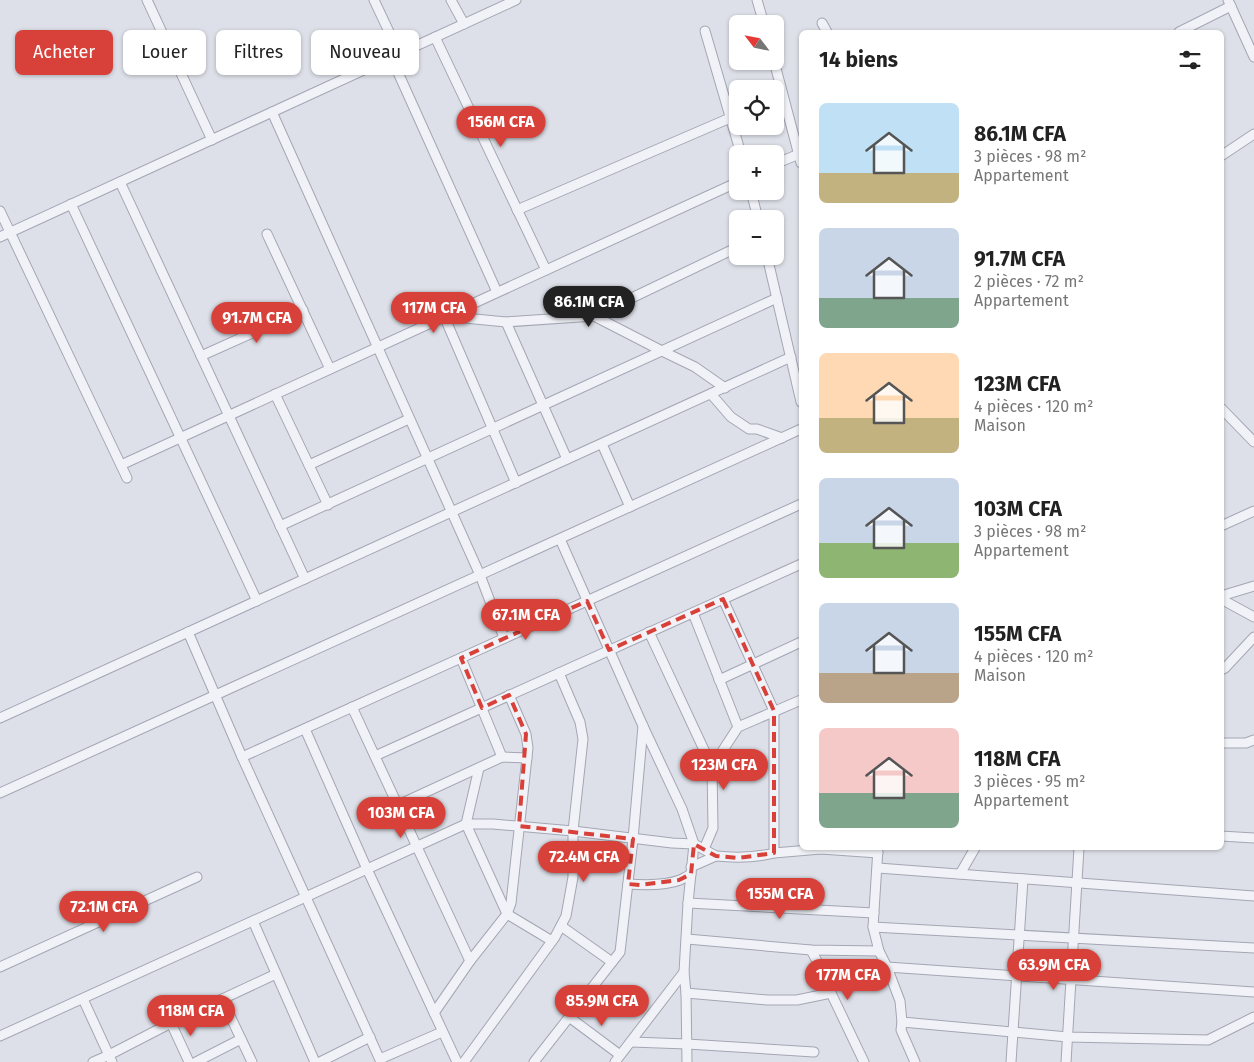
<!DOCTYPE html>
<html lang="fr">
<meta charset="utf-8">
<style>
body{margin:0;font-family:"Fira Sans",sans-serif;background:#f6f6f6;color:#222;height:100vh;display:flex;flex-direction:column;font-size:19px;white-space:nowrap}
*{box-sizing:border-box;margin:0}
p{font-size:16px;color:#767676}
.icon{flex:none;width:28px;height:28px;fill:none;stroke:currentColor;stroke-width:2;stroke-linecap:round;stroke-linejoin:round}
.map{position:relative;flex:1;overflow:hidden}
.details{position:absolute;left:799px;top:30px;width:425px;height:820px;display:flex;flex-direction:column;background:#fff;border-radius:8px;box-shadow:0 1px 4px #0004}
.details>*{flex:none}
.guide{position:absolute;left:15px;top:30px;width:475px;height:45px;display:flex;gap:10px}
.needle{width:32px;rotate:302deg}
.controls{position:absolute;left:729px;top:15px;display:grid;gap:10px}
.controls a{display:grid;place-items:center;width:55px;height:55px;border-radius:8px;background:#fff;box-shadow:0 1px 4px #0004;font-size:25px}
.price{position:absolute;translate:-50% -42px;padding:0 11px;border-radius:18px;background:#d84139;color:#fff;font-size:16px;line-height:32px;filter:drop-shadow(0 1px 2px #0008)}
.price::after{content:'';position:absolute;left:50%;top:30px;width:15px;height:11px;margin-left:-8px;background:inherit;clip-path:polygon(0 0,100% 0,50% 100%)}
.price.selected{background:#222;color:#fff}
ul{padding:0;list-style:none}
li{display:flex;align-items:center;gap:15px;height:125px;padding:0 20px}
li span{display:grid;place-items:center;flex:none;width:140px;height:100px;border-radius:8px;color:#555}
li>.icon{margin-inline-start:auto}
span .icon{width:60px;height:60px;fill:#fffc;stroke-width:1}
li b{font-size:21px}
h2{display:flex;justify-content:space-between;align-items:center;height:60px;padding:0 20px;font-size:21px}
.chip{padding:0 18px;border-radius:8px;background:#fff;box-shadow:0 1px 4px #0004;font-size:18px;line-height:45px}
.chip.selected{background:#d84139;color:#fff}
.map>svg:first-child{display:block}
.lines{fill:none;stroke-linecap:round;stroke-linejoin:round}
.minor-casing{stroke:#a3a6b3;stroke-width:11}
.minor{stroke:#f1f2f7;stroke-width:9}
.marked{fill:none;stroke:#d84139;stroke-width:4;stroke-dasharray:10 6;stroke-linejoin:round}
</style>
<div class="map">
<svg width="1254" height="1062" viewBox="0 0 1254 1062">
<rect width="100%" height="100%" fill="#dee0e9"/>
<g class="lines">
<g class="minor-casing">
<g id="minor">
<path d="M 147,0 L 212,140"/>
<path d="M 374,0 L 399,53"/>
<path d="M 451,0 L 464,24"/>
<path d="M 757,0 L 764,24"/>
<path d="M 1228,0 L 1254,57"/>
<path d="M 822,23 L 827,32"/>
<path d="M 705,31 L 741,154"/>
<path d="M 1179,32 L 1231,6"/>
<path d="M 435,37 L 546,270"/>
<path d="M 391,57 L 497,292"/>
<path d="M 774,61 L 801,163"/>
<path d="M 272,112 L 480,575 L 504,638"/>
<path d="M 1221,156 L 1254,134"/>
<path d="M 775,164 L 799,154"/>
<path d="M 120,182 L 305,579"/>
<path d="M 751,191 L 758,219"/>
<path d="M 71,204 L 257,601"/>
<path d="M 517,210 L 730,118"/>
<path d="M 0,211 L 127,478"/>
<path d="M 267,234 L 330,369"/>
<path d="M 0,237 L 516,0"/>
<path d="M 767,256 L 801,402"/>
<path d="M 594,316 L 738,247"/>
<path d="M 506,322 L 567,459"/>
<path d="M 201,356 L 303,310"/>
<path d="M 275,394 L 328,505"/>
<path d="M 711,394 L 731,417 L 749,429 L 757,429 L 782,438"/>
<path d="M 1221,408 L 1254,442"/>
<path d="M 602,444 L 630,507"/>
<path d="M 121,465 L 738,182"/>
<path d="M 309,465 L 409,419"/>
<path d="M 516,483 L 444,316 L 506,322 L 594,316 L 662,351 L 695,367 L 725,388"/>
<path d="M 280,526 L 777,298"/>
<path d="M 1221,526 L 1254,511"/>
<path d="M 560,539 L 643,726 L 682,809 L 694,844 L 688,903 L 684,972 L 686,993 L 687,1062"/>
<path d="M 1221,596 L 1254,586"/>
<path d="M 1221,599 L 1254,617"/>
<path d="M 693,613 L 738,727"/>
<path d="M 188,632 L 242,757 L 381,1062"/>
<path d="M 649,632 L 712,767"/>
<path d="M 461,658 L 502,757"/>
<path d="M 1221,670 L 1225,668 L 1254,637"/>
<path d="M 719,680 L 801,642"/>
<path d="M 352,707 L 470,961"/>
<path d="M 0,718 L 791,357"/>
<path d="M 305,729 L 367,869 L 457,1062"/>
<path d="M 1221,743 L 1246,743 L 1254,740"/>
<path d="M 375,756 L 801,564"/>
<path d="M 242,757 L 801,504"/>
<path d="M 479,768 L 466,824 L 507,914 L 552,941"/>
<path d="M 0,793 L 801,429"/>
<path d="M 398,805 L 502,757 L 527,758"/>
<path d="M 1221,836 L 1254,838"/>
<path d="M 704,849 L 713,828 L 712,767 L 738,727 L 801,700"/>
<path d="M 774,853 L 821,849 L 878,853"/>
<path d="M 716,856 C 736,858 754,858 774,853 L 774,711 L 723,599"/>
<path d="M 878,868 L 1254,896"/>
<path d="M 960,874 L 975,848"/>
<path d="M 628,884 C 643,885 667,885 680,880 C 684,878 688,876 691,874"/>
<path d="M 688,903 L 874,913"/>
<path d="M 253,921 L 315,1062"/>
<path d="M 561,926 L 612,962"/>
<path d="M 873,927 L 1254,948"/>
<path d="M 687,939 L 811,950 L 879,951 L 873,927 L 878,848"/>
<path d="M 811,950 L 825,976 L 831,993 L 864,1062"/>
<path d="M 879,951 L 887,967 L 1254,992"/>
<path d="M 0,967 L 197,877"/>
<path d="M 887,967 L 900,1001 L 902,1022 L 901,1030 L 915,1062"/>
<path d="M 686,993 L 767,1000 L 797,1000 L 831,993"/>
<path d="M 83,999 L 112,1062"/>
<path d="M 222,999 L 252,1062"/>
<path d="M 434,1013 L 470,961 L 507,914 L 511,903 L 528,748 L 526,734 L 509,695"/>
<path d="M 569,1017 L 620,1055"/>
<path d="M 902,1022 L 1068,1037 L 1208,1040 L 1254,1017"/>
<path d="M 171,1023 L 189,1062"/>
<path d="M 0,1036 L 466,824 L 493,824 L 573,831 L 672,843 L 694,844 L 716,856 L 691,867"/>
<path d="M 631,1042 L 687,1044 L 814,1052"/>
<path d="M 380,1059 L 442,1032"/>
<path d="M 93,1062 L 109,1055 L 171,1023 L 276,974"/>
<path d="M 196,1062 L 241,1039"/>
<path d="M 320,1062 L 370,1037"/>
<path d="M 464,1062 L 555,937 L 566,916 L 573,877 L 573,831 L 583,739 L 580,722 L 559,673"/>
<path d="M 534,1062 L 620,952 L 633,839 L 643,726"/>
<path d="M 615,1062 L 684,972"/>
<path d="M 1011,1062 L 1023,879"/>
<path d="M 1066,1062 L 1079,848"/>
</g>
</g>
<use href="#minor" class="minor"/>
</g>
<path class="marked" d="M 723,599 L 774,711 L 774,853 L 738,858 L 716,856 L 694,844 L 691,874 L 679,880 L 640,885 L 628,884 L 633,839 L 519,826 L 526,734 L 509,695 L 482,708 L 461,658 L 587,601 L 609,650 Z"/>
</svg>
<div class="controls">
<a><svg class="needle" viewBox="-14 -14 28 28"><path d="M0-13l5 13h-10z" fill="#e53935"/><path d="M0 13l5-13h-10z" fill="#767676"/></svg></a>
<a><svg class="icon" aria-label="locate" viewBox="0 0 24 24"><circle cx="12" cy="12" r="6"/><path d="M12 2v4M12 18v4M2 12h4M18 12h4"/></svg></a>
<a>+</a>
<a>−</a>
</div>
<b class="price" style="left:501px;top:148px">156M CFA</b>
<b class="price selected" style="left:589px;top:328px">86.1M CFA</b>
<b class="price" style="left:434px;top:334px">117M CFA</b>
<b class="price" style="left:257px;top:344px">91.7M CFA</b>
<b class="price" style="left:526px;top:641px">67.1M CFA</b>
<b class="price" style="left:724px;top:791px">123M CFA</b>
<b class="price" style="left:401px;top:839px">103M CFA</b>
<b class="price" style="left:584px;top:883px">72.4M CFA</b>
<b class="price" style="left:780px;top:920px">155M CFA</b>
<b class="price" style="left:104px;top:933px">72.1M CFA</b>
<b class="price" style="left:1054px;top:991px">63.9M CFA</b>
<b class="price" style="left:848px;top:1001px">177M CFA</b>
<b class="price" style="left:602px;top:1027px">85.9M CFA</b>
<b class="price" style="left:191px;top:1037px">118M CFA</b>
<div class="guide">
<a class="chip selected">Acheter</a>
<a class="chip">Louer</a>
<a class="chip">Filtres</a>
<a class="chip">Nouveau</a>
</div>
<section class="details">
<h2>14 biens<svg class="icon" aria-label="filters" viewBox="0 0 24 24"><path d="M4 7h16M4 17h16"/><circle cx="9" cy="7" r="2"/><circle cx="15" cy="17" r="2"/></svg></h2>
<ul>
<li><span style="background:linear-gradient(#bfe0f5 70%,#c2b280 0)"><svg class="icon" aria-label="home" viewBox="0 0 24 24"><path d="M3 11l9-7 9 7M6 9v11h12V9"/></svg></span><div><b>86.1M CFA</b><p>3 pièces · 98 m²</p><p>Appartement</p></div></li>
<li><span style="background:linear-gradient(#c9d6e8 70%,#7fa58c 0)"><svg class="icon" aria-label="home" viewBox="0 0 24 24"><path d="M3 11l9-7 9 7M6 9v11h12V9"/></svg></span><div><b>91.7M CFA</b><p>2 pièces · 72 m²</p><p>Appartement</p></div></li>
<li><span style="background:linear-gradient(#ffd9b3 65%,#c2b280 0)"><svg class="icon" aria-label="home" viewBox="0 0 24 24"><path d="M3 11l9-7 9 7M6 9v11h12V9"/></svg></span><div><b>123M CFA</b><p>4 pièces · 120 m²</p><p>Maison</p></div></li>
<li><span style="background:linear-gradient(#c9d6e8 65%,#8fb573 0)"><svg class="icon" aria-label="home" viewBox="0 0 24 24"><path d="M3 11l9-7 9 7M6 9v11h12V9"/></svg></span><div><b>103M CFA</b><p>3 pièces · 98 m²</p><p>Appartement</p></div></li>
<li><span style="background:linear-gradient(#c9d6e8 70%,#b9a48a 0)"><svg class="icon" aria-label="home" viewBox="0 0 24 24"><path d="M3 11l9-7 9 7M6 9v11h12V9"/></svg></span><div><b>155M CFA</b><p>4 pièces · 120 m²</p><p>Maison</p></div></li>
<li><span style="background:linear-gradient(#f6c9c9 65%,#7fa58c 0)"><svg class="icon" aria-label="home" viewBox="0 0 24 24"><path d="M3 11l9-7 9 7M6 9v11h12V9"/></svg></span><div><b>118M CFA</b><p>3 pièces · 95 m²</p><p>Appartement</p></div></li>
</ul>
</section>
</div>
